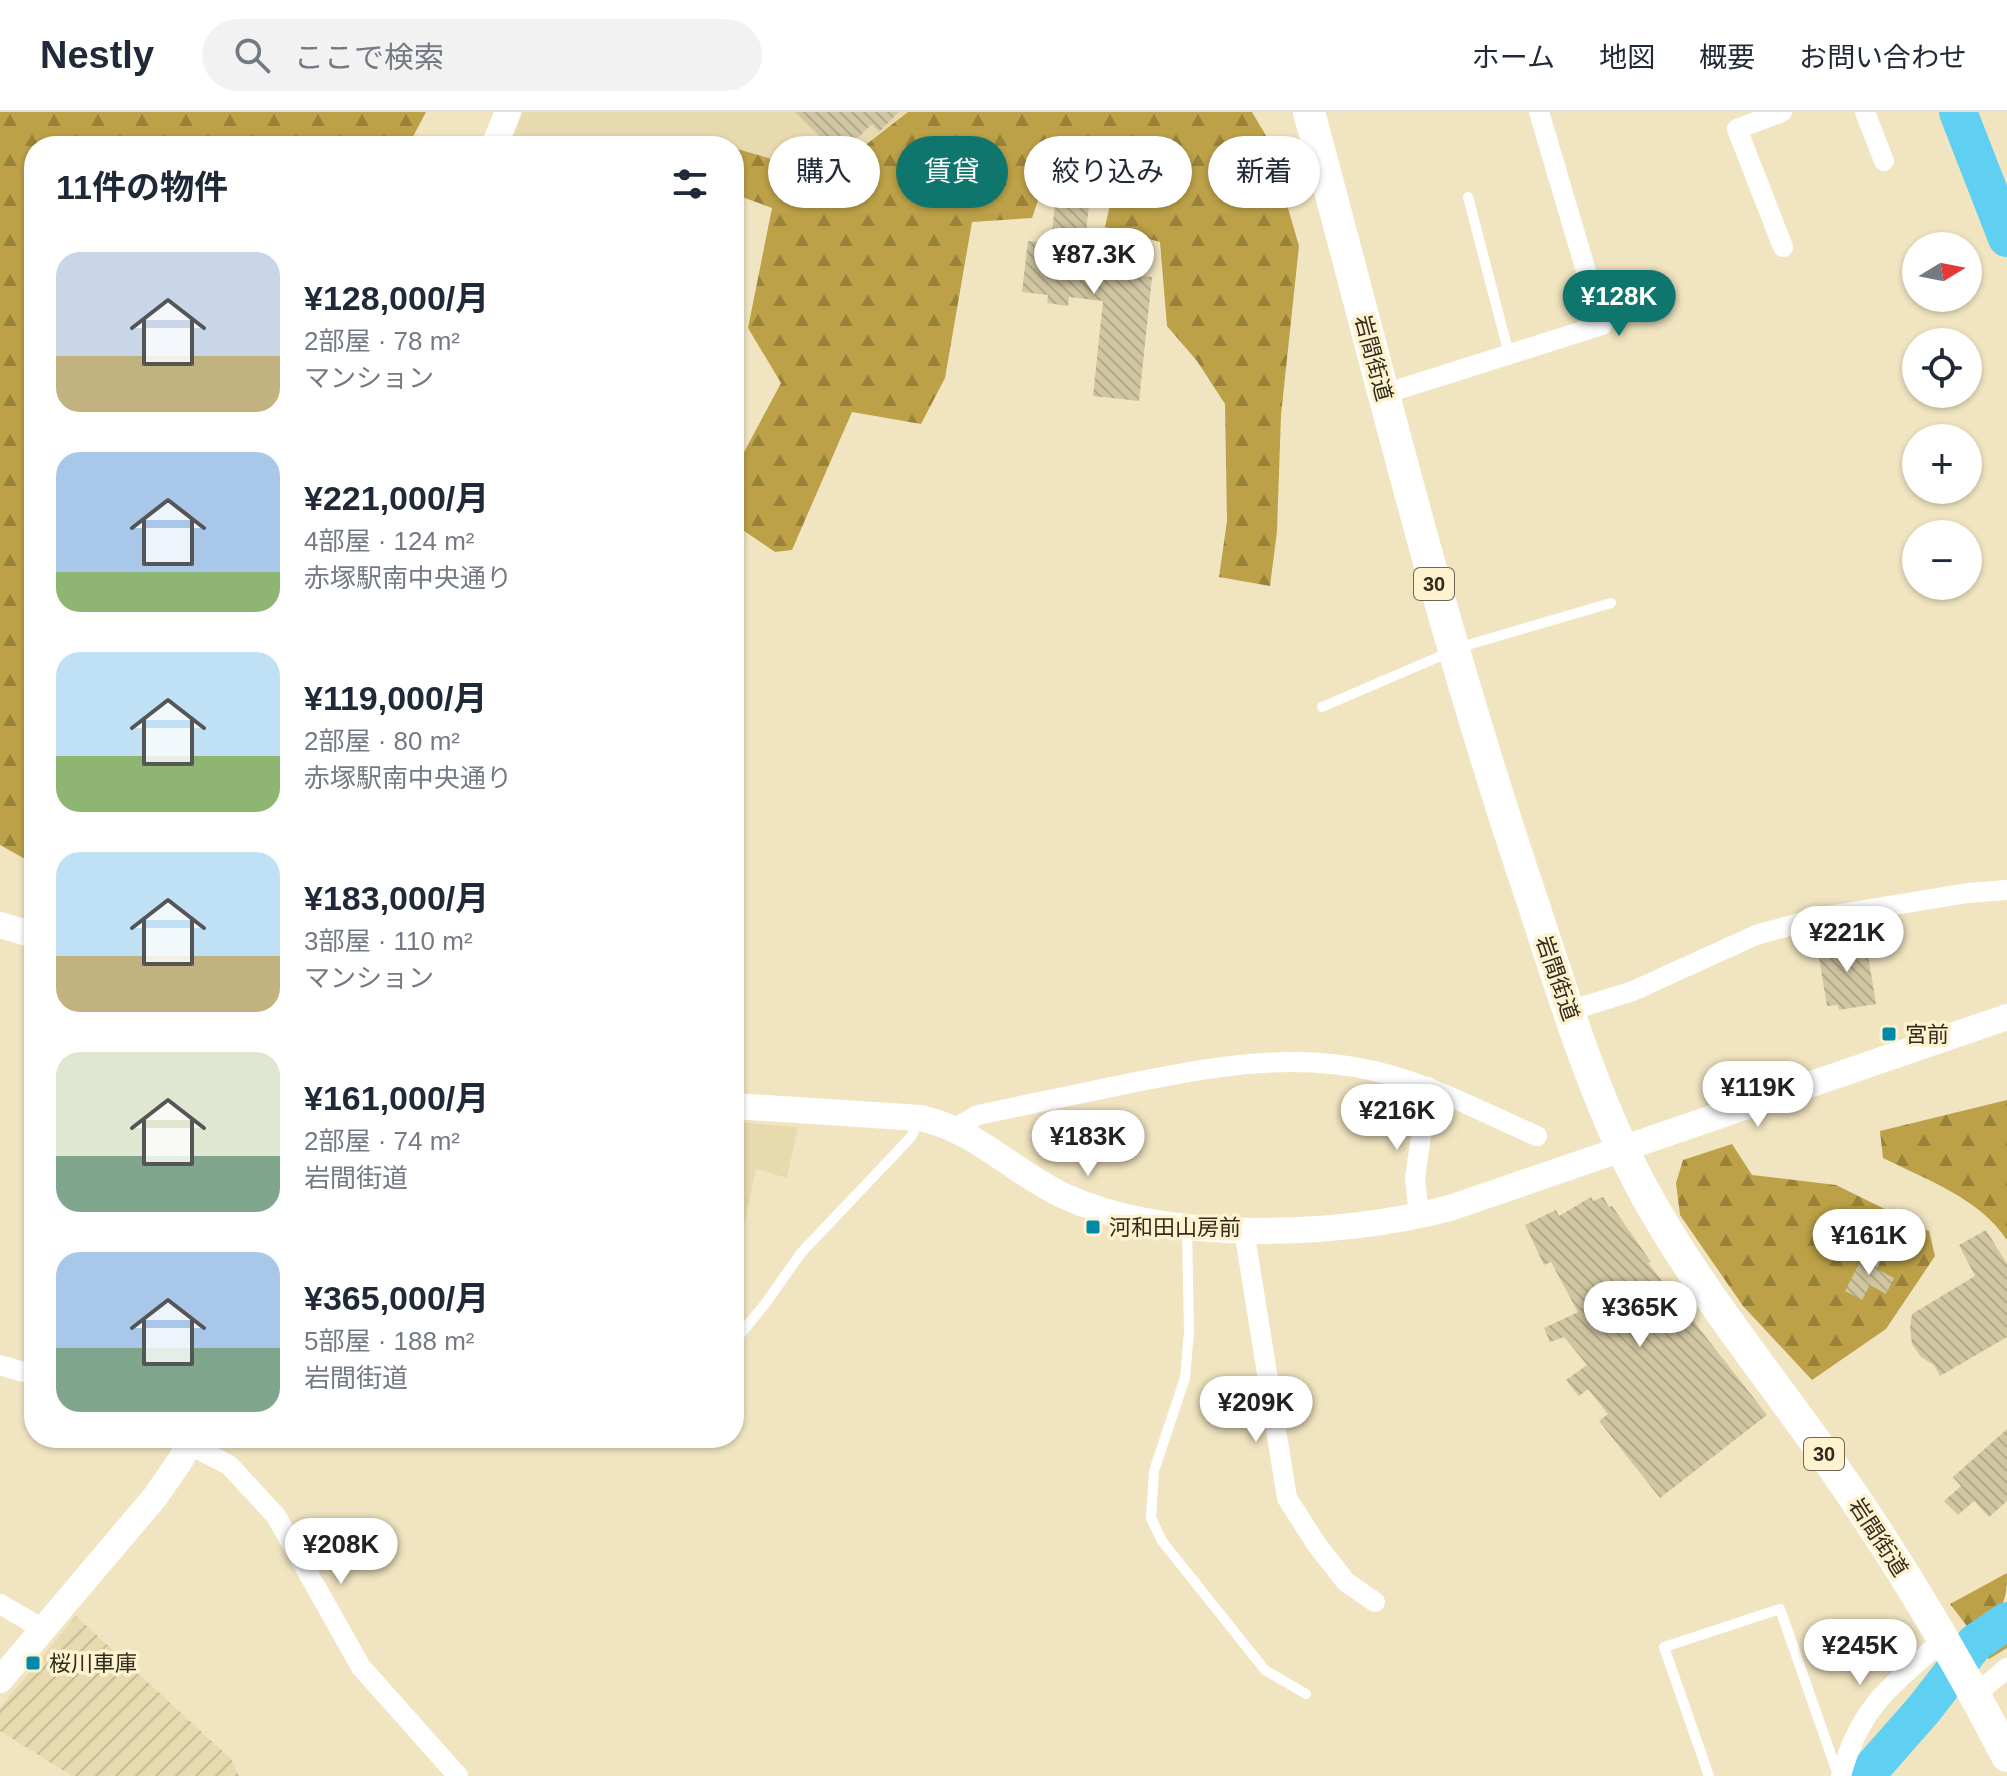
<!DOCTYPE html>
<html lang="ja">
<meta charset="utf-8">
<style>
body{margin:0;font-family:Arial,"Noto Sans JP",sans-serif;background:#f2f2f3;color:#1f2937;height:100vh;display:flex;flex-direction:column;font-size:30px;white-space:nowrap}
*{box-sizing:border-box;margin:0}
p{font-size:26px;color:#747a83}
.icon{flex:none;width:44px;height:44px;fill:none;stroke:currentColor;stroke-width:2;stroke-linecap:round;stroke-linejoin:round}
.map{position:relative;flex:1;overflow:hidden}
.sheet{position:absolute;left:24px;top:24px;width:720px;height:1312px;display:flex;flex-direction:column;background:#fff;border-radius:32px;box-shadow:0 2px 6px #0004}
.sheet>*{flex:none}
.banner{position:absolute;left:768px;top:24px;width:760px;height:72px;display:flex;gap:16px}
.needle{width:52px;rotate:80deg}
.tools{position:absolute;left:1902px;top:120px;display:grid;gap:16px}
.tools a{display:grid;place-items:center;width:80px;height:80px;border-radius:50%;background:#fff;box-shadow:0 2px 6px #0004;font-size:40px}
.price{position:absolute;translate:-50% -68px;padding:0 18px;border-radius:28px;background:#fff;color:#222;font-size:26px;line-height:52px;filter:drop-shadow(0 2px 4px #0008)}
.price::after{content:'';position:absolute;left:50%;top:48px;width:24px;height:18px;margin-left:-12px;background:inherit;clip-path:polygon(0 0,100% 0,50% 100%)}
.price.selected{background:#0f766e;color:#fff}
ul{padding:0;list-style:none}
li{display:flex;align-items:center;gap:24px;height:200px;padding:0 32px}
li span{display:grid;place-items:center;flex:none;width:224px;height:160px;border-radius:24px;color:#555}
li>.icon{margin-inline-start:auto}
span .icon{width:96px;height:96px;fill:#fffc;stroke-width:1}
li b{font-size:34px}
h2{display:flex;justify-content:space-between;align-items:center;height:96px;padding:0 32px;font-size:34px}
.chip{padding:0 28px;border-radius:36px;background:#fff;box-shadow:0 2px 6px #0004;font-size:28px;line-height:72px}
.chip.selected{background:#0f766e;color:#fff}
header{display:flex;align-items:center;gap:48px;box-sizing:border-box;height:112px;padding:0 40px;background:#fff;border-bottom:2px solid #e0e1e3}
header strong{font-size:38px}
nav{display:flex;gap:44px;margin-inline-start:auto;font-size:28px}
.search{width:560px;height:72px;background:#f2f2f3;display:flex;align-items:center;gap:20px;box-sizing:border-box;padding:0 28px;border-radius:44px;color:#747a83;font-size:30px}
.map>svg:first-child{display:block}
.built{fill:#e8daaf}
.industrial{fill:url(#industrial-furrows)}
.forest{fill:url(#forest-firs)}
.lines{fill:none;stroke-linecap:round;stroke-linejoin:round}
.river{stroke:#5fcff2;stroke-width:38}
.building{fill:url(#building-back-hatch)}
.service{stroke:#fff;stroke-width:10}
.minor{stroke:#fff;stroke-width:20}
.tertiary{stroke:#fff;stroke-width:26}
.primary{stroke:#fff;stroke-width:32}
.poi-dot{fill:#008aa9;stroke:#fef3ce;stroke-width:3}
.labels{text-anchor:middle;stroke-width:7;stroke-linejoin:round;paint-order:stroke}
.shield{fill:#fef3ce;stroke:#6e6853;stroke-width:2}
.shield-label{font-size:20px;font-weight:bold;fill:#312c1e}
.street-label{font-size:22px;fill:#312c1e;stroke:#fef3ce}
.poi-label{font-size:22px;fill:#312c1e;stroke:#fef3ce;text-anchor:start}
</style>
<header>
<strong>Nestly</strong>
<div class="search"><svg class="icon" aria-label="search" viewBox="0 0 24 24"><circle cx="10" cy="10" r="6"/><path d="M15 15l6 6"/></svg>ここで検索</div>
<nav><a>ホーム</a><a>地図</a><a>概要</a><a>お問い合わせ</a></nav>
</header>
<div class="map">
<svg width="2007" height="1664" viewBox="0 0 2007 1664">
<defs>
<pattern id="industrial-furrows" width="10" height="10" patternUnits="userSpaceOnUse" patternTransform="scale(2)"><rect width="10" height="10" fill="#e8daaf"/><path d="M-1 1l2-2M0 10L10 0M9 11l2-2" fill="none" stroke="#c7bb96"/></pattern>
<pattern id="forest-firs" width="22" height="20" patternUnits="userSpaceOnUse" patternTransform="scale(2)"><rect width="22" height="20" fill="#bca148"/><path d="M5 1l3.5 6h-7zM16 11l3.5 6h-7z" fill="#99833b"/></pattern>
<pattern id="building-back-hatch" width="6" height="6" patternUnits="userSpaceOnUse" patternTransform="scale(2)"><rect width="6" height="6" fill="#d1c6a2"/><path d="M-1 5l2 2M0 0l6 6M5-1l2 2" fill="none" stroke="#b4aa8b"/></pattern>
</defs>
<rect width="100%" height="100%" fill="#f1e5c1"/>
<g class="built">
<path d="M 523,0 L 918,0 L 866,51 L 814,67 L 734,63 L 734,34 L 509,34 Z"/>
<path d="M 734,1010 L 798,1015 L 787,1066 L 756,1057 L 738,1141 L 734,1140 Z"/>
</g>
<path class="industrial" d="M 76,1504 L 231,1647 L 239,1664 L 72,1664 L 0,1619 L 0,1596 Z"/>
<g class="forest">
<path d="M 0,0 L 426,0 L 408,34 L 34,34 L 34,752 L 0,733 Z"/>
<path d="M 908,0 L 1252,0 L 1268,27 L 1299,134 L 1281,303 L 1277,419 L 1270,474 L 1219,465 L 1227,409 L 1225,292 L 1197,249 L 1167,214 L 1160,130 L 1105,115 L 1114,75 L 1045,68 L 1032,106 L 972,110 L 945,266 L 921,312 L 852,300 L 792,438 L 775,440 L 734,412 L 734,359 L 781,271 L 748,216 L 772,96 L 734,82 L 734,36 L 827,63 Z"/>
<path d="M 2007,988 L 2007,1128 C 1979,1086 1927,1068 1883,1046 L 1880,1019 Z"/>
<path d="M 1732,1032 L 1752,1063 L 1836,1073 L 1929,1119 L 1935,1144 L 1886,1217 L 1812,1268 L 1743,1194 L 1680,1103 L 1676,1071 L 1683,1048 Z"/>
<path d="M 2007,1461 C 2007,1498 2000,1498 1970,1518 L 1950,1492 Z"/>
<path d="M 2007,1522 L 2007,1536 L 1989,1547 L 1983,1542 Z"/>
</g>
<g class="lines">
<g class="river">
<path d="M 1958,0 L 2007,126"/>
<path d="M 1870,1664 L 1873,1655 L 1924,1597 L 1975,1531 L 2007,1509"/>
</g>
</g>
<g class="building">
<path d="M 795,0 L 899,0 L 879,20 L 872,12 L 839,44 Z"/>
<path d="M 1056,81 L 1090,85 L 1084,136 L 1100,138 L 1098,147 L 1127,150 L 1125,163 L 1152,165 L 1139,289 L 1093,284 L 1103,189 L 1069,185 L 1068,194 L 1047,191 L 1048,183 L 1022,180 L 1028,129 L 1051,132 Z"/>
<path d="M 1865,825 L 1876,892 L 1839,898 L 1838,893 L 1827,894 L 1817,833 Z"/>
<path d="M 1591,1085 L 1593,1089 L 1603,1085 L 1609,1095 L 1612,1094 L 1651,1150 L 1648,1151 L 1767,1303 L 1660,1386 L 1599,1309 L 1608,1302 L 1588,1277 L 1579,1284 L 1566,1268 L 1587,1253 L 1564,1225 L 1550,1230 L 1544,1216 L 1578,1200 L 1551,1150 L 1544,1153 L 1525,1113 L 1556,1098 L 1559,1104 Z"/>
<path d="M 1986,1118 L 2007,1152 L 2007,1225 L 1940,1264 L 1934,1253 L 1921,1245 L 1912,1232 L 1910,1216 L 1912,1202 L 1975,1164 L 1959,1133 Z"/>
<path d="M 1866,1138 L 1882,1146 L 1877,1157 L 1894,1166 L 1886,1182 L 1870,1173 L 1862,1188 L 1845,1179 Z"/>
<path d="M 2007,1317 L 2007,1389 L 1989,1405 L 1974,1389 L 1958,1403 L 1944,1389 L 1961,1374 L 1953,1365 Z"/>
</g>
<g class="lines">
<g class="service">
<path d="M 1468,85 L 1509,242"/>
<path d="M 1322,595 L 1464,534 L 1611,491"/>
<path d="M 1187,1116 L 1189,1220 L 1185,1266 L 1154,1359 L 1151,1406 L 1162,1429 L 1265,1558 L 1306,1582"/>
<path d="M 734,1230 L 765,1192 L 801,1141 L 911,1025 L 919,1008"/>
<path d="M 1709,1664 L 1664,1535 L 1780,1497 L 1838,1663"/>
</g>
<g class="minor">
<path d="M 1782,0 L 1737,17 L 1783,135"/>
<path d="M 1865,0 L 1884,49"/>
<path d="M 1384,282 L 1602,213 L 1539,0"/>
<path d="M 1569,899 L 1633,879 L 1756,823 L 1821,805 L 1968,781 L 2007,778"/>
<path d="M 955,1016 L 978,1003 C 1026,993 1074,983 1121,973 C 1204,956 1290,939 1374,959 C 1431,972 1484,1001 1537,1024"/>
<path d="M 1419,1104 L 1415,1066 L 1428,975"/>
<path d="M 1244,1118 L 1287,1386 L 1317,1433 L 1346,1470 L 1375,1490"/>
<path d="M 0,1253 L 34,1263"/>
<path d="M 176,1326 L 229,1353 L 276,1404 L 361,1555 L 458,1664"/>
<path d="M 0,1492 L 43,1517"/>
<path d="M 1975,1583 L 2007,1556"/>
<path d="M 1841,1664 C 1859,1595 1892,1573 1943,1528"/>
</g>
<g class="tertiary">
<path d="M 494,34 L 508,0"/>
<path d="M 0,813 L 34,823"/>
<path d="M 734,994 L 920,1006 C 975,1017 1014,1061 1064,1084 C 1169,1132 1341,1125 1450,1096 L 2007,905"/>
<path d="M 0,1568 L 155,1385 L 180,1349 L 192,1326"/>
</g>
<path class="primary" d="M 1309,0 C 1379,260 1442,521 1528,776 C 1558,865 1584,956 1624,1040 C 1676,1150 1754,1243 1824,1342 C 1892,1438 1953,1539 2007,1644"/>
</g>
<g class="poi-dot">
<rect x="1881" y="914" width="16" height="16" rx="4"/>
<rect x="1085" y="1107" width="16" height="16" rx="4"/>
<rect x="25" y="1543" width="16" height="16" rx="4"/>
</g>
<g class="labels">
<g class="shield">
<rect x="1414" y="456" width="40" height="32" rx="6"/>
<rect x="1804" y="1326" width="40" height="32" rx="6"/>
</g>
<g class="shield-label">
<text x="1434" y="479">30</text>
<text x="1824" y="1349">30</text>
</g>
<g class="street-label">
<text transform="translate(1374 246) rotate(75)" y="8">岩間街道</text>
<text transform="translate(1558 866) rotate(71)" y="8">岩間街道</text>
<text transform="translate(1879 1425) rotate(57)" y="8">岩間街道</text>
</g>
<g class="poi-label">
<text x="1905" y="930">宮前</text>
<text x="1109" y="1123">河和田山房前</text>
<text x="49" y="1559">桜川車庫</text>
</g>
</g>
</svg>
<div class="tools">
<a><svg class="needle" viewBox="-14 -14 28 28"><path d="M0-13l5 13h-10z" fill="#e53935"/><path d="M0 13l5-13h-10z" fill="#747a83"/></svg></a>
<a><svg class="icon" aria-label="locate" viewBox="0 0 24 24"><circle cx="12" cy="12" r="6"/><path d="M12 2v4M12 18v4M2 12h4M18 12h4"/></svg></a>
<a>+</a>
<a>−</a>
</div>
<b class="price" style="left:1094px;top:184px">¥87.3K</b>
<b class="price selected" style="left:1619px;top:226px">¥128K</b>
<b class="price" style="left:1847px;top:862px">¥221K</b>
<b class="price" style="left:1758px;top:1017px">¥119K</b>
<b class="price" style="left:1397px;top:1040px">¥216K</b>
<b class="price" style="left:1088px;top:1066px">¥183K</b>
<b class="price" style="left:1869px;top:1165px">¥161K</b>
<b class="price" style="left:1640px;top:1237px">¥365K</b>
<b class="price" style="left:1256px;top:1332px">¥209K</b>
<b class="price" style="left:341px;top:1474px">¥208K</b>
<b class="price" style="left:1860px;top:1575px">¥245K</b>
<div class="banner">
<a class="chip">購入</a>
<a class="chip selected">賃貸</a>
<a class="chip">絞り込み</a>
<a class="chip">新着</a>
</div>
<section class="sheet">
<h2>11件の物件<svg class="icon" aria-label="filters" viewBox="0 0 24 24"><path d="M4 7h16M4 17h16"/><circle cx="9" cy="7" r="2"/><circle cx="15" cy="17" r="2"/></svg></h2>
<ul>
<li><span style="background:linear-gradient(#c9d6e8 65%,#c2b280 0)"><svg class="icon" aria-label="home" viewBox="0 0 24 24"><path d="M3 11l9-7 9 7M6 9v11h12V9"/></svg></span><div><b>¥128,000/月</b><p>2部屋 · 78 m²</p><p>マンション</p></div></li>
<li><span style="background:linear-gradient(#a9c7e8 75%,#8fb573 0)"><svg class="icon" aria-label="home" viewBox="0 0 24 24"><path d="M3 11l9-7 9 7M6 9v11h12V9"/></svg></span><div><b>¥221,000/月</b><p>4部屋 · 124 m²</p><p>赤塚駅南中央通り</p></div></li>
<li><span style="background:linear-gradient(#bfe0f5 65%,#8fb573 0)"><svg class="icon" aria-label="home" viewBox="0 0 24 24"><path d="M3 11l9-7 9 7M6 9v11h12V9"/></svg></span><div><b>¥119,000/月</b><p>2部屋 · 80 m²</p><p>赤塚駅南中央通り</p></div></li>
<li><span style="background:linear-gradient(#bfe0f5 65%,#c2b280 0)"><svg class="icon" aria-label="home" viewBox="0 0 24 24"><path d="M3 11l9-7 9 7M6 9v11h12V9"/></svg></span><div><b>¥183,000/月</b><p>3部屋 · 110 m²</p><p>マンション</p></div></li>
<li><span style="background:linear-gradient(#dfe7d0 65%,#7fa58c 0)"><svg class="icon" aria-label="home" viewBox="0 0 24 24"><path d="M3 11l9-7 9 7M6 9v11h12V9"/></svg></span><div><b>¥161,000/月</b><p>2部屋 · 74 m²</p><p>岩間街道</p></div></li>
<li><span style="background:linear-gradient(#a9c7e8 60%,#7fa58c 0)"><svg class="icon" aria-label="home" viewBox="0 0 24 24"><path d="M3 11l9-7 9 7M6 9v11h12V9"/></svg></span><div><b>¥365,000/月</b><p>5部屋 · 188 m²</p><p>岩間街道</p></div></li>
</ul>
</section>
</div>
